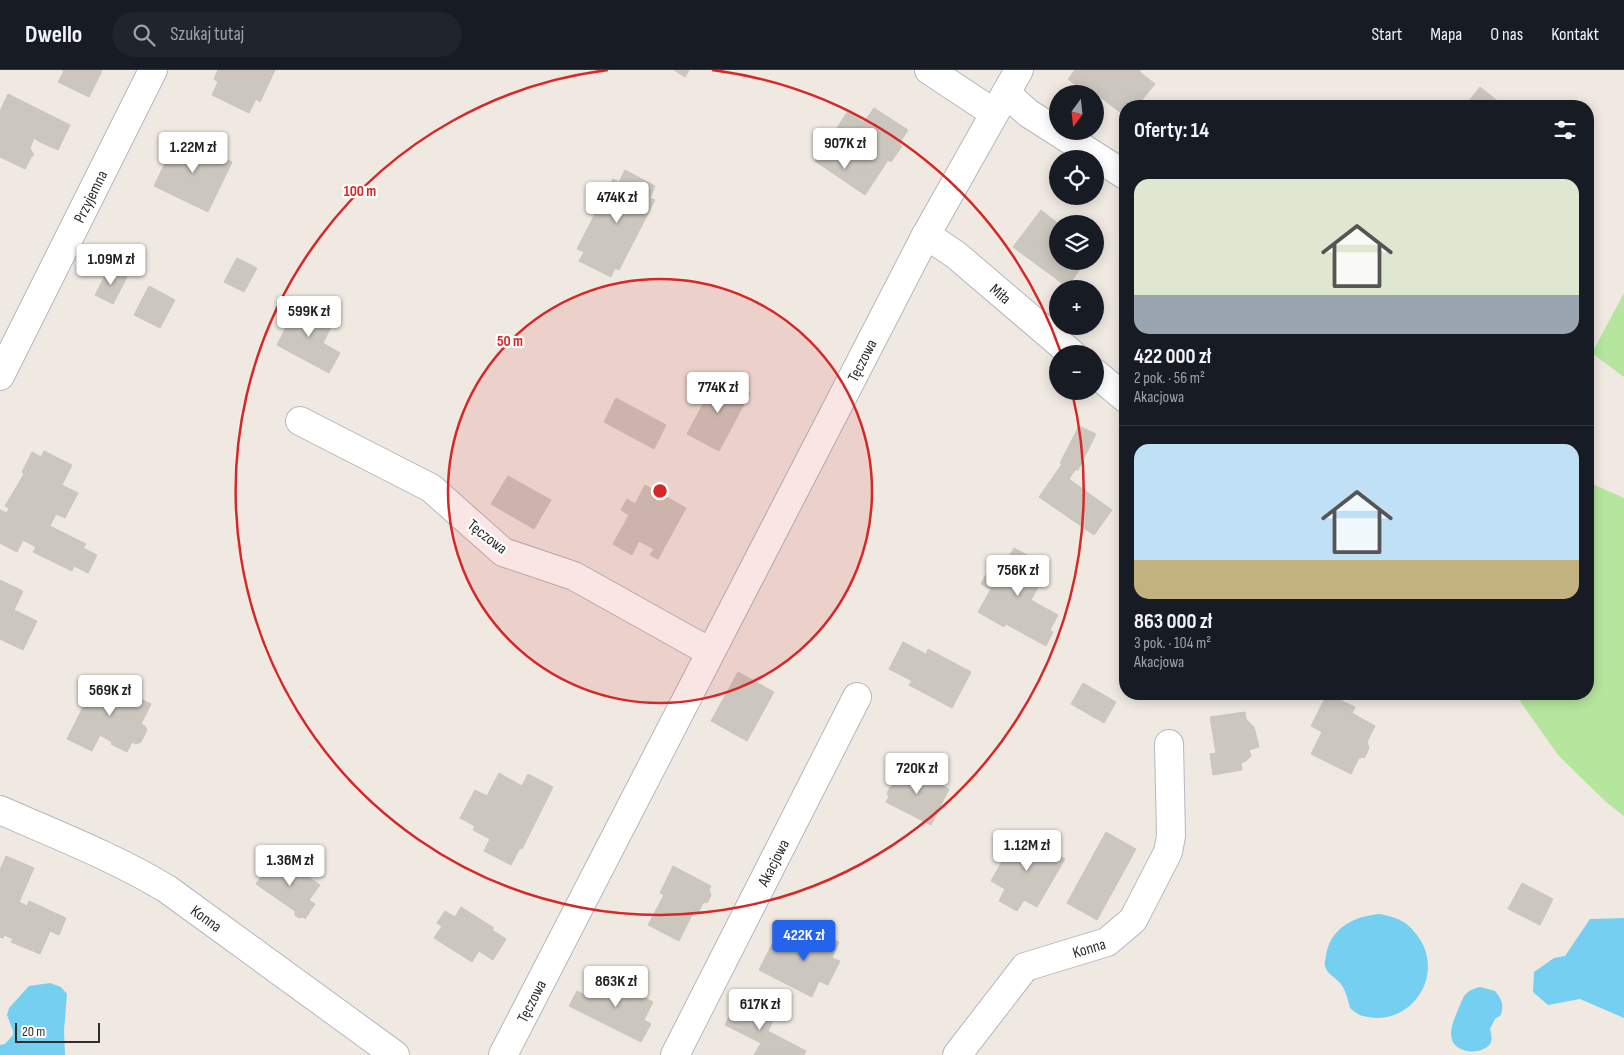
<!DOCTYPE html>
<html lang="pl">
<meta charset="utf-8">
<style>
body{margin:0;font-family:"Sofia Sans Condensed",sans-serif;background:#20242c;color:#f1f3f6;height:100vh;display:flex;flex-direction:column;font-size:19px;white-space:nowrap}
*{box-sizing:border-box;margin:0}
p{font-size:16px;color:#9ea1a6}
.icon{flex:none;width:28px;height:28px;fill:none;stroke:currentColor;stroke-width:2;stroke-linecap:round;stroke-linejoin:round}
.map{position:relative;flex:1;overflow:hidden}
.side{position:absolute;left:1119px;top:30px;width:475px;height:600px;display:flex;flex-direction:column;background:#171b24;border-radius:20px;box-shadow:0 2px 12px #0003}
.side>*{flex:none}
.needle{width:32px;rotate:195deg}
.controls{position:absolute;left:1049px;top:15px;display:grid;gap:10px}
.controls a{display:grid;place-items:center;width:55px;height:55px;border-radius:50%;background:#171b24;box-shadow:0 2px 12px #0003;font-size:25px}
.scale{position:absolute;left:15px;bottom:12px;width:85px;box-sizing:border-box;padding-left:5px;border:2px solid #2e2e2e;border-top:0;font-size:14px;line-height:18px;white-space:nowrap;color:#2e2e2e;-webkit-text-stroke:4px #fff;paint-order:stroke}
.price{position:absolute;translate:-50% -42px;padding:0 11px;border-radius:5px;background:#fff;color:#222;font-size:16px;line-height:32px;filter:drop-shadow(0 1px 2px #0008)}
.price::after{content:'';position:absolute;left:50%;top:30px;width:15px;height:11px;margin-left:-8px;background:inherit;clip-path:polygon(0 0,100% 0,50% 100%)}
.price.selected{background:#2563eb;color:#fff}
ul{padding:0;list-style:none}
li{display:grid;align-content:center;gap:10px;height:265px;padding:0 15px}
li+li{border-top:1px solid #363941}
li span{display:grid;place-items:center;height:155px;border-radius:15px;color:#555}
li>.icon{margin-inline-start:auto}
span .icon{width:90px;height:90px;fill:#fffc;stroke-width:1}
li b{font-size:21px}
h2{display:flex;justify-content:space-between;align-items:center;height:60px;padding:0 15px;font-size:21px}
header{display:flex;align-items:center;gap:30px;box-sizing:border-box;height:70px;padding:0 25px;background:#171b24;border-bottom:1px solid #363941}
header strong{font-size:24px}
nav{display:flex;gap:28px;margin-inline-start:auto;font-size:18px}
.search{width:350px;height:45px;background:#20242c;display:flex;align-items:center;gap:12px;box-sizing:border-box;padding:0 18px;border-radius:28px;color:#9ea1a6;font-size:19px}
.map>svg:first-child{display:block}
.green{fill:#b6e59e}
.water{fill:#75cff0}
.building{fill:#cbc7bf;stroke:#cbc5ba}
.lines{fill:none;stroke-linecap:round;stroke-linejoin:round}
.minor-casing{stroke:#b4b7c1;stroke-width:30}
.minor{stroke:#fff;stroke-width:28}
.ring{fill:none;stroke:#d62828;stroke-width:2.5}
.labels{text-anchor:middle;stroke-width:4.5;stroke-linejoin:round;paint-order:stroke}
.street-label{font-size:16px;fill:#2e2e2e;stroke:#fff}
.centre{fill:#d62828;stroke:#fff;stroke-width:2.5}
.ring-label{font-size:15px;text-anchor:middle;font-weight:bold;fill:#d62828;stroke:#fff;stroke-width:4.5;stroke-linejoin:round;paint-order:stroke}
</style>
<header>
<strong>Dwello</strong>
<div class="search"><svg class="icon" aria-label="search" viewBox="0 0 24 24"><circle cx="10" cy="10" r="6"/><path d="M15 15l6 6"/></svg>Szukaj tutaj</div>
<nav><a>Start</a><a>Mapa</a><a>O nas</a><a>Kontakt</a></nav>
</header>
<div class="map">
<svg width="1624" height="985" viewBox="0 0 1624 985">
<rect width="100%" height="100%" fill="#efe9e1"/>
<g class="green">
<path d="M 1624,223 L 1624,307 L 1592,283 Z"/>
<path d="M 1588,412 L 1624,428 L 1624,746 L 1606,732 L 1558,685 L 1515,624 L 1588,624 Z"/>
</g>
<g class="water">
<path d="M 1380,844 C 1385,845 1390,846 1395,848 C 1404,851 1411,857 1416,864 C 1448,903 1411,959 1363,946 C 1358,945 1354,941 1350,938 C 1348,930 1346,920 1340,913 C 1335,907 1327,904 1325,896 C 1324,893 1326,888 1326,885 C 1331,857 1355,846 1380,844 Z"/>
<path d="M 1624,848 L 1624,948 L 1580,929 L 1548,935 L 1533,922 L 1534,902 L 1554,888 L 1565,886 L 1590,849 Z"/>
<path d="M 50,913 L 61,917 L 67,924 L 64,961 L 65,985 L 0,985 L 0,975 L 5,974 L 13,965 L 13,961 L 7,945 L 9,938 L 29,916 Z"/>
<path d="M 1480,917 L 1495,921 C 1502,930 1504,934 1501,945 L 1495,949 L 1490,959 C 1491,964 1493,969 1490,974 C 1482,985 1457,984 1452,970 C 1449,960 1454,949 1458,940 C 1464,926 1464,921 1480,917 Z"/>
</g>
<g class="building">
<path d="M 62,0 L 100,0 L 102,1 L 89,27 L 58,12 L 64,1 Z"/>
<path d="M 218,0 L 275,0 L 260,32 L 256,29 L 249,43 L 212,25 L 218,12 L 214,9 Z"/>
<path d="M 674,0 L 689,0 L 685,7 Z"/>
<path d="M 1075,0 L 1140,0 L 1140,2 L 1155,14 L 1137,36 L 1125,36 L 1125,46 L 1100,27 L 1097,32 L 1095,30 L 1095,24 L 1087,24 L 1068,9 Z"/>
<path d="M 1480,17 L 1504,36 L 1465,36 Z"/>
<path d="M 8,24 L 70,55 L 58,80 L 40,72 L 34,68 L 30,78 L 34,85 L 33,86 L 32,86 L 25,99 L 0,87 L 0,41 Z"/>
<path d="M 874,38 L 908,60 L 899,74 L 902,76 L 891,92 L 888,90 L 875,110 L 825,76 L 848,41 L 864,52 Z"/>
<path d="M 178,66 L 232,92 L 208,142 L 154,116 Z"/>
<path d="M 825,76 L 875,110 L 865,125 L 815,91 Z"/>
<path d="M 625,100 L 655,116 L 650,128 L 655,130 L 619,200 L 615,198 L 611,207 L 579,191 L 584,182 L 577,179 L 613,109 L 619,112 Z"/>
<path d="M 1041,140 L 1059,154 L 1058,154 L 1058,191 L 1086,191 L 1067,217 L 1013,177 Z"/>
<path d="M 237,188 L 257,198 L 244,222 L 224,212 Z"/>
<path d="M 109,198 L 127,207 L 113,234 L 95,225 Z"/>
<path d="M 149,216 L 175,230 L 160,258 L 134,245 Z"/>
<path d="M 299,232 L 334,251 L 323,273 L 340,283 L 329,303 L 277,275 Z"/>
<path d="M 718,306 L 750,323 L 719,381 L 687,364 Z"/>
<path d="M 616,328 L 666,355 L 654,379 L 604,352 Z"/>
<path d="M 1079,356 L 1096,364 L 1078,400 L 1075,400 L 1069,409 L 1112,440 L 1094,465 L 1039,427 L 1062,394 L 1060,393 Z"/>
<path d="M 44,381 L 72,395 L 62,415 L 78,423 L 65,448 L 56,444 L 50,456 L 86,474 L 83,478 L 97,485 L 88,503 L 74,496 L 72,501 L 33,482 L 36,477 L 23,470 L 17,482 L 0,473 L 0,440 L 7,443 L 9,438 L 5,436 L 24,404 L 22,402 L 32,382 L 41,387 Z"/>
<path d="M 508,406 L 551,430 L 534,459 L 491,434 Z"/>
<path d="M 645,415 L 686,438 L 658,489 L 650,485 L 654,479 L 639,471 L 632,485 L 613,474 L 629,445 L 621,440 L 627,429 L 635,434 Z"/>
<path d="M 1014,478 L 1049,497 L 1031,530 L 1058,545 L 1050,560 L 1053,562 L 1046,576 L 1006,554 L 1004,557 L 978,542 L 991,519 L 981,514 L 991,495 L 1001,501 Z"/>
<path d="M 0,510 L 23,521 L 14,540 L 37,551 L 23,580 L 0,569 Z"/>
<path d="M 903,572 L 926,584 L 928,579 L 971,602 L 952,638 L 909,615 L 912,611 L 889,599 Z"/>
<path d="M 738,602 L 774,622 L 747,671 L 711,651 Z"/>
<path d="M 101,607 L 114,614 L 115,616 L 151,634 L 141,654 L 145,656 L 147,660 L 141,672 L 136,674 L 132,672 L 127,682 L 111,674 L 112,672 L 100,665 L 92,681 L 67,669 L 85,633 L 84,630 L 94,610 Z"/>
<path d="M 1083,613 L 1116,632 L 1104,653 L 1071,634 Z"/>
<path d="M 1327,624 L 1355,637 L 1352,643 L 1375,656 L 1367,672 L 1369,678 L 1365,687 L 1359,688 L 1351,704 L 1311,684 L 1322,662 L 1311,656 Z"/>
<path d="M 1245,642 L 1246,649 L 1254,657 L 1259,677 L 1249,680 L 1251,686 L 1246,691 L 1241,693 L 1242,700 L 1213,705 L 1210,684 L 1216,683 L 1210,647 Z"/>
<path d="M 905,696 L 949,719 L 931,755 L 886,732 L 889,727 L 887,723 L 891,716 L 895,715 Z"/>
<path d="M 499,703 L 522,716 L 528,704 L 553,717 L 522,779 L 520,778 L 511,795 L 484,781 L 490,769 L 473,760 L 475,756 L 460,748 L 475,720 L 487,726 Z"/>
<path d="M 1019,762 L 1065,789 L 1037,837 L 1024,830 L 1017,841 L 999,831 L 1005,819 L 991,811 Z"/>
<path d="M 1106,762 L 1136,779 L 1097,850 L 1067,833 Z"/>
<path d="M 6,786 L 34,798 L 19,832 L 27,836 L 29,831 L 66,848 L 59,865 L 50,861 L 40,884 L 11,872 L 13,869 L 4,865 L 3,868 L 0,867 L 0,800 Z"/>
<path d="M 273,790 L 286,798 L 289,793 L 320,815 L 309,830 L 315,834 L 305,849 L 303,847 L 299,848 L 295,845 L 295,841 L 256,814 Z"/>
<path d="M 673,796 L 711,816 L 709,820 L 711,825 L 708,832 L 703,833 L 698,843 L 694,841 L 679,871 L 648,855 L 664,825 L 660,823 Z"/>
<path d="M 1522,813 L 1553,829 L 1540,855 L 1508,839 Z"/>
<path d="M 461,837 L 494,858 L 492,860 L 506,869 L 493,890 L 479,881 L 472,892 L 434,868 L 442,856 L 437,853 L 445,841 L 455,847 Z"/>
<path d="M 805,855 L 839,872 L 832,888 L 840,891 L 828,915 L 819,911 L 812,927 L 759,900 L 772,874 L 791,883 Z"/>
<path d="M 602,906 L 653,932 L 644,950 L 651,954 L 641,972 L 569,936 L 577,921 L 591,928 Z"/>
<path d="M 737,930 L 774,949 L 768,961 L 806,981 L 804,985 L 754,985 L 761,973 L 725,955 Z"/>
</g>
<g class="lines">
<g class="minor-casing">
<g id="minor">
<path d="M 929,0 L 994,43"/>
<path d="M 1006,23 L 1028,43 L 1125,105"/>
<path id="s1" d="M 926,165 L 956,185 L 1072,284"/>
<path d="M 1095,303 L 1125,328"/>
<path id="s2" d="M 0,306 L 153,0"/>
<path d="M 300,351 L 431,418 L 503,482 L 574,506 L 710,582"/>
<path id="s3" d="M 0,740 C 57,765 114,787 167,819 L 395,985"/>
<path id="s4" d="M 503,985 L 926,165 L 1019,0"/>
<path id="s5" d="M 675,985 L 857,627"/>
<path id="s6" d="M 957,985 L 1025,897 L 1107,872 L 1133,850 L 1168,782 L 1171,766 L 1169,674"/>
</g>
</g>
<use href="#minor" class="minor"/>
</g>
<circle cx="660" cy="421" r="212" fill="#d62828" fill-opacity=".12"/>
<g class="ring">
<circle cx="660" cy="421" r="212"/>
<path d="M712 0A424 424 0 0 1 1061 283M1072 322A424 424 0 1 1 608 0"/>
</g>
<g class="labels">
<g class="street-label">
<text dy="6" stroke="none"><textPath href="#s2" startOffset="201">Przyjemna</textPath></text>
<text dy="6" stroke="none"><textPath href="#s1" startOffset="95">Miła</textPath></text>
<text dy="6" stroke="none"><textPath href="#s4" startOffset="782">Tęczowa</textPath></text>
<text transform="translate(488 466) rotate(38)" y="6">Tęczowa</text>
<text dy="6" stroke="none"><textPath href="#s5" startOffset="216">Akacjowa</textPath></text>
<text dy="6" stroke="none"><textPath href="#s3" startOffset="234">Konna</textPath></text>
<text dy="6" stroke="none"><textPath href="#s6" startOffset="178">Konna</textPath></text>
<text dy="6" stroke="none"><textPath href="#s4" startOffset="61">Tęczowa</textPath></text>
</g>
</g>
<circle cx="660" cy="421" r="8" class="centre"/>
<g class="ring-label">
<text x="360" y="126">100 m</text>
<text x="510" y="276">50 m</text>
</g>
</svg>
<div class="controls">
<a><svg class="needle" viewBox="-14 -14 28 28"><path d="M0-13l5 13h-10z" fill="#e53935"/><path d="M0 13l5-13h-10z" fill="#9ea1a6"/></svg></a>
<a><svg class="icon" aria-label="locate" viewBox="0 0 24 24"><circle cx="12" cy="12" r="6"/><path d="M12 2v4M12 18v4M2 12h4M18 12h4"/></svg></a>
<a><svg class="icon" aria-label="layers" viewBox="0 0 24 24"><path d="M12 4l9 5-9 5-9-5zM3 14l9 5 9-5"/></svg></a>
<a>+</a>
<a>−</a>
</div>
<div class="scale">20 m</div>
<b class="price" style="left:845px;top:100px">907K zł</b>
<b class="price" style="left:193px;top:104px">1.22M zł</b>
<b class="price" style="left:617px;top:154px">474K zł</b>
<b class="price" style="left:111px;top:216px">1.09M zł</b>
<b class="price" style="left:309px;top:268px">599K zł</b>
<b class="price" style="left:718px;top:344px">774K zł</b>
<b class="price" style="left:1018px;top:527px">756K zł</b>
<b class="price" style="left:110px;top:647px">569K zł</b>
<b class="price" style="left:917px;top:725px">720K zł</b>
<b class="price" style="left:1027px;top:802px">1.12M zł</b>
<b class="price" style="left:290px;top:817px">1.36M zł</b>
<b class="price selected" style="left:804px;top:892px">422K zł</b>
<b class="price" style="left:616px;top:938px">863K zł</b>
<b class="price" style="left:760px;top:961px">617K zł</b>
<section class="side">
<h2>Oferty: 14<svg class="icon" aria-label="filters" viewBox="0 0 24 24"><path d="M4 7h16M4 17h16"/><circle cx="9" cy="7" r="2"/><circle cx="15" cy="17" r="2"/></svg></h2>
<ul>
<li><span style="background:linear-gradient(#dfe7d0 75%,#9aa5b1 0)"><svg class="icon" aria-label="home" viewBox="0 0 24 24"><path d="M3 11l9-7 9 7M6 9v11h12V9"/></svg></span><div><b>422 000 zł</b><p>2 pok. · 56 m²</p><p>Akacjowa</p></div></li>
<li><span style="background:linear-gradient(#bfe0f5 75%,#c2b280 0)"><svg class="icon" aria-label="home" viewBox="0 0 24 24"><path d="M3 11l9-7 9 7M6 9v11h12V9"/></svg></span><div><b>863 000 zł</b><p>3 pok. · 104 m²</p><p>Akacjowa</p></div></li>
</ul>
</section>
</div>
